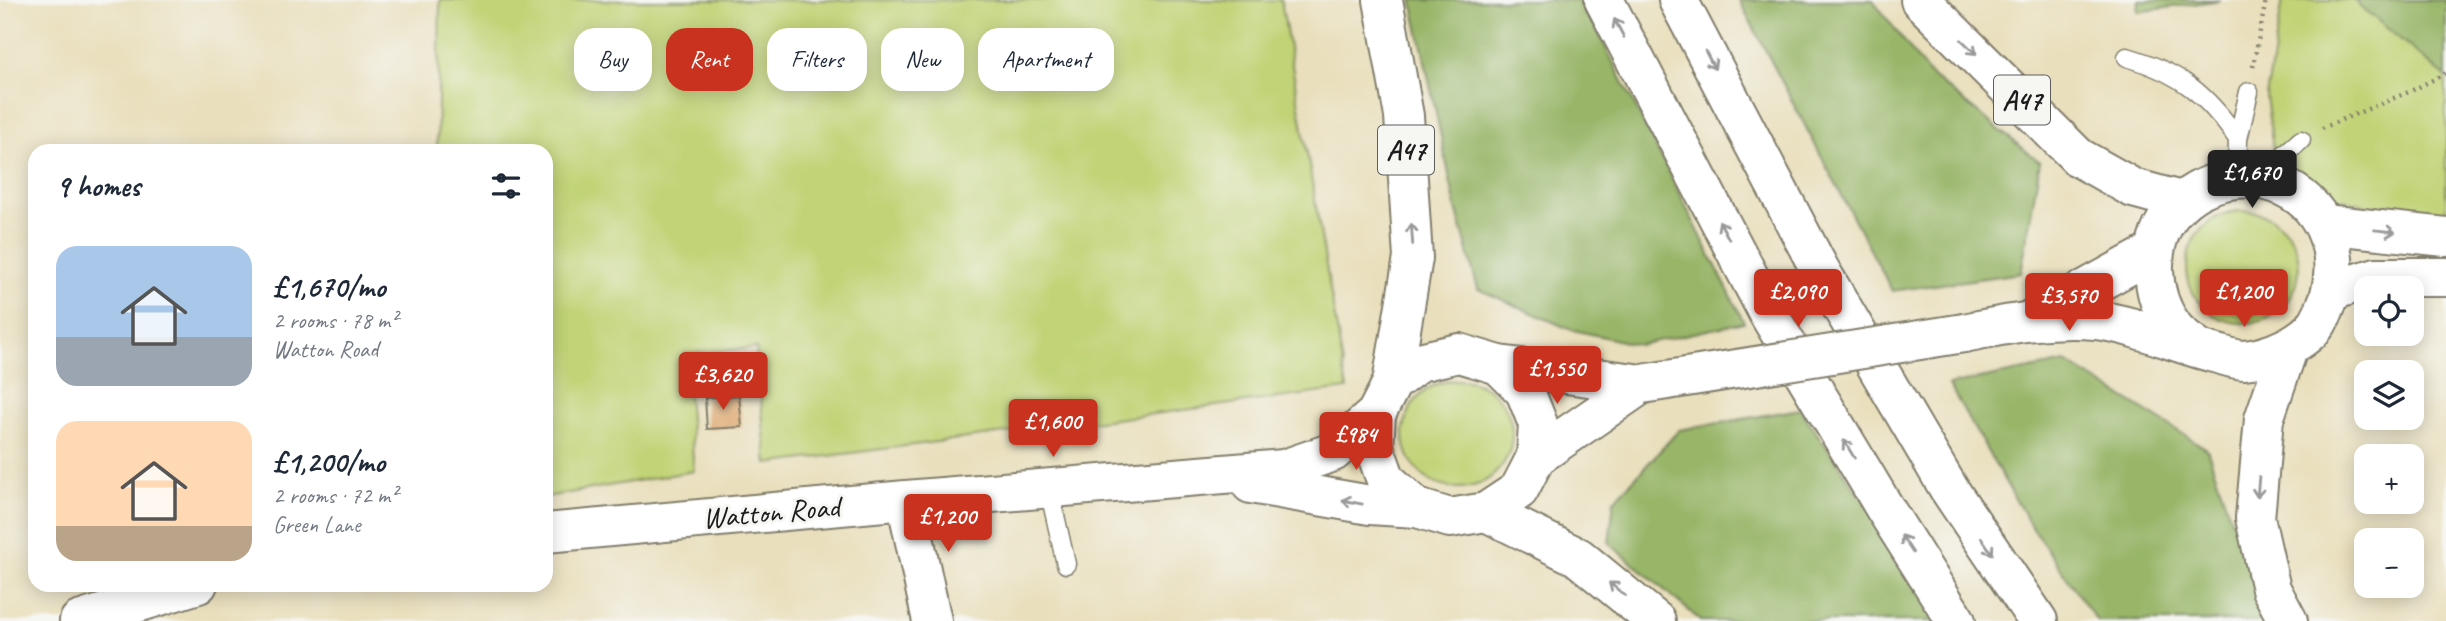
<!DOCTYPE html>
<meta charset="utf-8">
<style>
body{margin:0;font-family:Caveat,sans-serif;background:#f2f2f3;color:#1f2937;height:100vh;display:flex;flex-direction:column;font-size:26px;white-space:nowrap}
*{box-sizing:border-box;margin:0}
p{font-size:23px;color:#747a83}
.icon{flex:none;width:38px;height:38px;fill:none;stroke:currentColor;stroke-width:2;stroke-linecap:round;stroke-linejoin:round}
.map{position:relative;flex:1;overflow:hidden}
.drawer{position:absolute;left:28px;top:144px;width:525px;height:448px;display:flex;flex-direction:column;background:#fff;border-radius:21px;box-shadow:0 4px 18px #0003}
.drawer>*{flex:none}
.top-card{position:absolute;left:574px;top:28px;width:665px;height:63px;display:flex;gap:14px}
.tools{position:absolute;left:2354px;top:276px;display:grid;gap:14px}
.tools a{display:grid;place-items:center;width:70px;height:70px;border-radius:14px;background:#fff;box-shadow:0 4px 18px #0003;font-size:35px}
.price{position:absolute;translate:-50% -60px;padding:0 16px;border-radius:7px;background:#c8321e;color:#fff;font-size:23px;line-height:46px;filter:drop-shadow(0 2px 4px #0008)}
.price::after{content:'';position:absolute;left:50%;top:42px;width:21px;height:16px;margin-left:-10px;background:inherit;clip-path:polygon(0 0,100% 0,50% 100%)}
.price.active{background:#222;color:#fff}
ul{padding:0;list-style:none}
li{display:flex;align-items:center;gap:21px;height:175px;padding:0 28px}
li span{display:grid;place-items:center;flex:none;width:196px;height:140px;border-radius:21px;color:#555}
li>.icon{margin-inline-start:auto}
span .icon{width:84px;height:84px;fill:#fffc;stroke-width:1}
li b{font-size:30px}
h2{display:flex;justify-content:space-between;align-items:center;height:84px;padding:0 28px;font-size:30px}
.chip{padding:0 24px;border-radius:21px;background:#fff;box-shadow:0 4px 18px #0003;font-size:24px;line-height:63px}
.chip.active{background:#c8321e;color:#fff}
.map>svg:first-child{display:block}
.green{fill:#c1d376;stroke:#6e7849;stroke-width:2}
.forest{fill:#98b567;stroke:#5a6842;stroke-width:2}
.building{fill:#dfac75}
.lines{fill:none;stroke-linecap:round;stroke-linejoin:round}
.lane-casing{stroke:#827e6c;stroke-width:21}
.secondary-casing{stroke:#827e6c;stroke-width:42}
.highway-casing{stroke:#827e6c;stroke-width:42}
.path{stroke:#827e6c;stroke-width:4.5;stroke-dasharray:2 5;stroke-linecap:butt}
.lane{stroke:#fff;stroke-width:18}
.secondary{stroke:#fff;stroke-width:38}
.highway{stroke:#fff;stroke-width:38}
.secondary-bridge-casing{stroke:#827e6c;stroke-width:42;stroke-linecap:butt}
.secondary-bridge{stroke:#fff;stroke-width:38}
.oneway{stroke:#999}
.labels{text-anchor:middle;stroke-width:6;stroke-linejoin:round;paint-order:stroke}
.shield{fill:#f6f6f2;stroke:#5d5d5c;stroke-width:2}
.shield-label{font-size:28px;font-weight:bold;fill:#1c1c1c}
.street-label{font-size:30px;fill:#1c1c1c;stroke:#f6f6f2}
</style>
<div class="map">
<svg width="2446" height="621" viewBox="0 0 2446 621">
<rect width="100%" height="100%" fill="#f6f6f2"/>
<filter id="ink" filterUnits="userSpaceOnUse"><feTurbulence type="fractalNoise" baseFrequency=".0143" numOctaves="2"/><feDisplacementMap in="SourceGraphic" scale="14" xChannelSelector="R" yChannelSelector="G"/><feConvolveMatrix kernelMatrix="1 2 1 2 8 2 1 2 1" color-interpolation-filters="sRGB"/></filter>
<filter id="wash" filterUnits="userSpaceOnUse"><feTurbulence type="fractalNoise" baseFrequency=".00686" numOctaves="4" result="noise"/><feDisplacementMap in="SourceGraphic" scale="28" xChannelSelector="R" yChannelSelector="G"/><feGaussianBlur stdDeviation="1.57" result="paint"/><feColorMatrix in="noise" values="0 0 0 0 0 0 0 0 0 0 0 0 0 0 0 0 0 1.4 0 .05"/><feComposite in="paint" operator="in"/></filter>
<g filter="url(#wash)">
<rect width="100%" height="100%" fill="#e9dfbc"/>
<g class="green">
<path d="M 440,0 L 1281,0 L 1347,389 L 767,464 L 756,348 L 685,354 L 694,471 L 546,497 L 546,150 L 437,150 Z"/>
<path d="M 2283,0 L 2446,0 L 2446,225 L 2318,193 L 2275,165 L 2266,96 Z"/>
<circle cx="2243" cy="267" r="56"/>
<circle cx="1458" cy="434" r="54"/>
</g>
<g class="forest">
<path d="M 1412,0 L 1582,0 L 1744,322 L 1639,345 L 1569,329 L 1478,289 L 1456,208 Z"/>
<path d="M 1739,0 L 1873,0 L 1929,74 L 2040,162 L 2021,273 L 1892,291 Z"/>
<path d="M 2139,0 L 2221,0 L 2138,12 Z"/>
<path d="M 2353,0 L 2446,0 L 2446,77 Z"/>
<path d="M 2066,362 L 2207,449 L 2266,621 L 2097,621 L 2029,523 L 1949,385 Z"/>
<path d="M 1800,409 L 1948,621 L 1701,621 L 1609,543 L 1614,501 L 1679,430 Z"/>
</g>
<g id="blocks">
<path class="building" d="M 739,395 L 742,427 L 707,429 L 705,398 Z"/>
</g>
</g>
<g filter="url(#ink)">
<use href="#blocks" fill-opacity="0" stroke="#827e6c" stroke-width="2"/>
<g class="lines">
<g class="lane-casing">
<g id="lane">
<path d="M 2127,57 C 2181,73 2206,94 2238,139"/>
<path d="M 2237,177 L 2238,139 L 2249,92"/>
<path d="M 2279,184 L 2285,154 L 2301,140"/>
<path d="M 1049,489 L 1066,564"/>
</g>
</g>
<g class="secondary-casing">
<g id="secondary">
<path d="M 2324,224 L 2446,237"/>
<path d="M 2332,291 L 2376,277 L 2446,277"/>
<path d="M 2035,317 L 2153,252"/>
<path d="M 1964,333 C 2007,324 2051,316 2096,320 C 2136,325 2175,343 2214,353 C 2223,355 2235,360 2244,360 C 2269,358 2304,343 2318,322 C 2334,295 2338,265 2328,236 C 2295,144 2150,168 2154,271 C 2155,290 2160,309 2172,325 C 2178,335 2191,342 2200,349"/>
<path d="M 1376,414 L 1374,447 L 1386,480 L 1417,508"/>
<path d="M 1536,457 L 1642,384"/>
<path d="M 1251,484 L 1370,505 L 1417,508 L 1450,518 L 1486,512 L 1519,490 L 1536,457 L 1538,424 L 1525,391 L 1499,365"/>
<path d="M 906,500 L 932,621"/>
<path d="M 546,533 L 906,500 L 1284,469 L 1333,452 L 1376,414 L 1392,383 L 1419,362 L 1459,353 L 1499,365 L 1642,384"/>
<path d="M 79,621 L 198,584"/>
</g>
</g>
<g class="highway-casing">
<g id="highway">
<path d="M 1383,0 L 1404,116 L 1413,258 L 1392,383"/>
<path d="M 1604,0 L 1768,313 L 1884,507 L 1956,621"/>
<path d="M 1678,0 L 1820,270 L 1949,489 L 2038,621"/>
<path d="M 1920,0 L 2078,157 L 2133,188 L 2181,201"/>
<path d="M 2288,349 L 2264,419 L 2255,518 L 2271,589 L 2288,621"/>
<path d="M 1486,512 L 1578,557 L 1656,621"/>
</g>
</g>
<g class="path">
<path d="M 2253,67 L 2266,0"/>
<path d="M 2322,128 L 2411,91 L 2446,73"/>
</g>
<use href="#lane" class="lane"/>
<use href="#secondary" class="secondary"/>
<use href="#highway" class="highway"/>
<g class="secondary-bridge-casing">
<path id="secondary-bridge" d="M 1642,384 L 1964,333"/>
</g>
<use href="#secondary-bridge" class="secondary-bridge"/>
</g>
<defs><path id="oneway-shaft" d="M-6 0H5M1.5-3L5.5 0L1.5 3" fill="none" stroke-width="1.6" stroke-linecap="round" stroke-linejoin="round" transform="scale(1.75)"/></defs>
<g class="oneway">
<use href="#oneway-shaft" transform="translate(1619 28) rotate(-118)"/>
<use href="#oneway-shaft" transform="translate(1969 47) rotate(44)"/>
<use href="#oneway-shaft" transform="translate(1710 60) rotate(62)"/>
<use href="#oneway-shaft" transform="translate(1724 230) rotate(-118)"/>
<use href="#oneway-shaft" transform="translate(2385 231) rotate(6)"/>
<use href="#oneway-shaft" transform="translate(1412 234) rotate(-94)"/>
<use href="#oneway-shaft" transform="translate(1849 449) rotate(-121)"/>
<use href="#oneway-shaft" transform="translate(2258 487) rotate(95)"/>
<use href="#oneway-shaft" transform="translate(1352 502) rotate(-169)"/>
<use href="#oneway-shaft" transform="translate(1907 544) rotate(-123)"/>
<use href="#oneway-shaft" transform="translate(1987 546) rotate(56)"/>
<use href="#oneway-shaft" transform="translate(1617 589) rotate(-141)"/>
</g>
</g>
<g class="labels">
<g class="shield">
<rect x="1994" y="75.5" width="56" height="49" rx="5"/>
<rect x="1378" y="125.5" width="56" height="49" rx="5"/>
</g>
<g class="shield-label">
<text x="2022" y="110">A47</text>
<text x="1406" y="160">A47</text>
</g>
<g class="street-label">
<text transform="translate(771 512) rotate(-5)" y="10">Watton Road</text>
</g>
</g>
</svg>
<div class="tools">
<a><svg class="icon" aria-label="locate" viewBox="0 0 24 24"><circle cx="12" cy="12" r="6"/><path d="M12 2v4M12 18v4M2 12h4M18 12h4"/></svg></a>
<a><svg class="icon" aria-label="layers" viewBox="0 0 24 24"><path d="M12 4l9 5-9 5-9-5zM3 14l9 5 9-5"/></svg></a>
<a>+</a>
<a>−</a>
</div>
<b class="price active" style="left:2252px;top:210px">£1,670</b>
<b class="price" style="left:1798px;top:329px">£2,090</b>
<b class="price" style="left:2244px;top:329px">£1,200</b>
<b class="price" style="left:2069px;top:333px">£3,570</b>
<b class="price" style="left:1557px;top:406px">£1,550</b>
<b class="price" style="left:723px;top:412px">£3,620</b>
<b class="price" style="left:1053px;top:459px">£1,600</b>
<b class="price" style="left:1356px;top:472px">£984</b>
<b class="price" style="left:948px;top:554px">£1,200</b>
<div class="top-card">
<a class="chip">Buy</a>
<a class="chip active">Rent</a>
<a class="chip">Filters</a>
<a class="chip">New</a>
<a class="chip">Apartment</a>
</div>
<section class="drawer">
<h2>9 homes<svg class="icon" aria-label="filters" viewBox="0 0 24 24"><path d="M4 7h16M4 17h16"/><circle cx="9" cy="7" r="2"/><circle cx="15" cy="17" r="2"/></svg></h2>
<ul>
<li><span style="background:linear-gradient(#a9c7e8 65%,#9aa5b1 0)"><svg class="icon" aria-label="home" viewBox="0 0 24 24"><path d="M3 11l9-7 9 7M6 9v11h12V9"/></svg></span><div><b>£1,670/mo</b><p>2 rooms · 78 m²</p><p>Watton Road</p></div></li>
<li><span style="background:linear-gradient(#ffd9b3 75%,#b9a48a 0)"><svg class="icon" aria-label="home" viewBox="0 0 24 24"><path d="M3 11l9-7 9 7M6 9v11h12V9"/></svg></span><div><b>£1,200/mo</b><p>2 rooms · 72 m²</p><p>Green Lane</p></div></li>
</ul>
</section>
</div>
